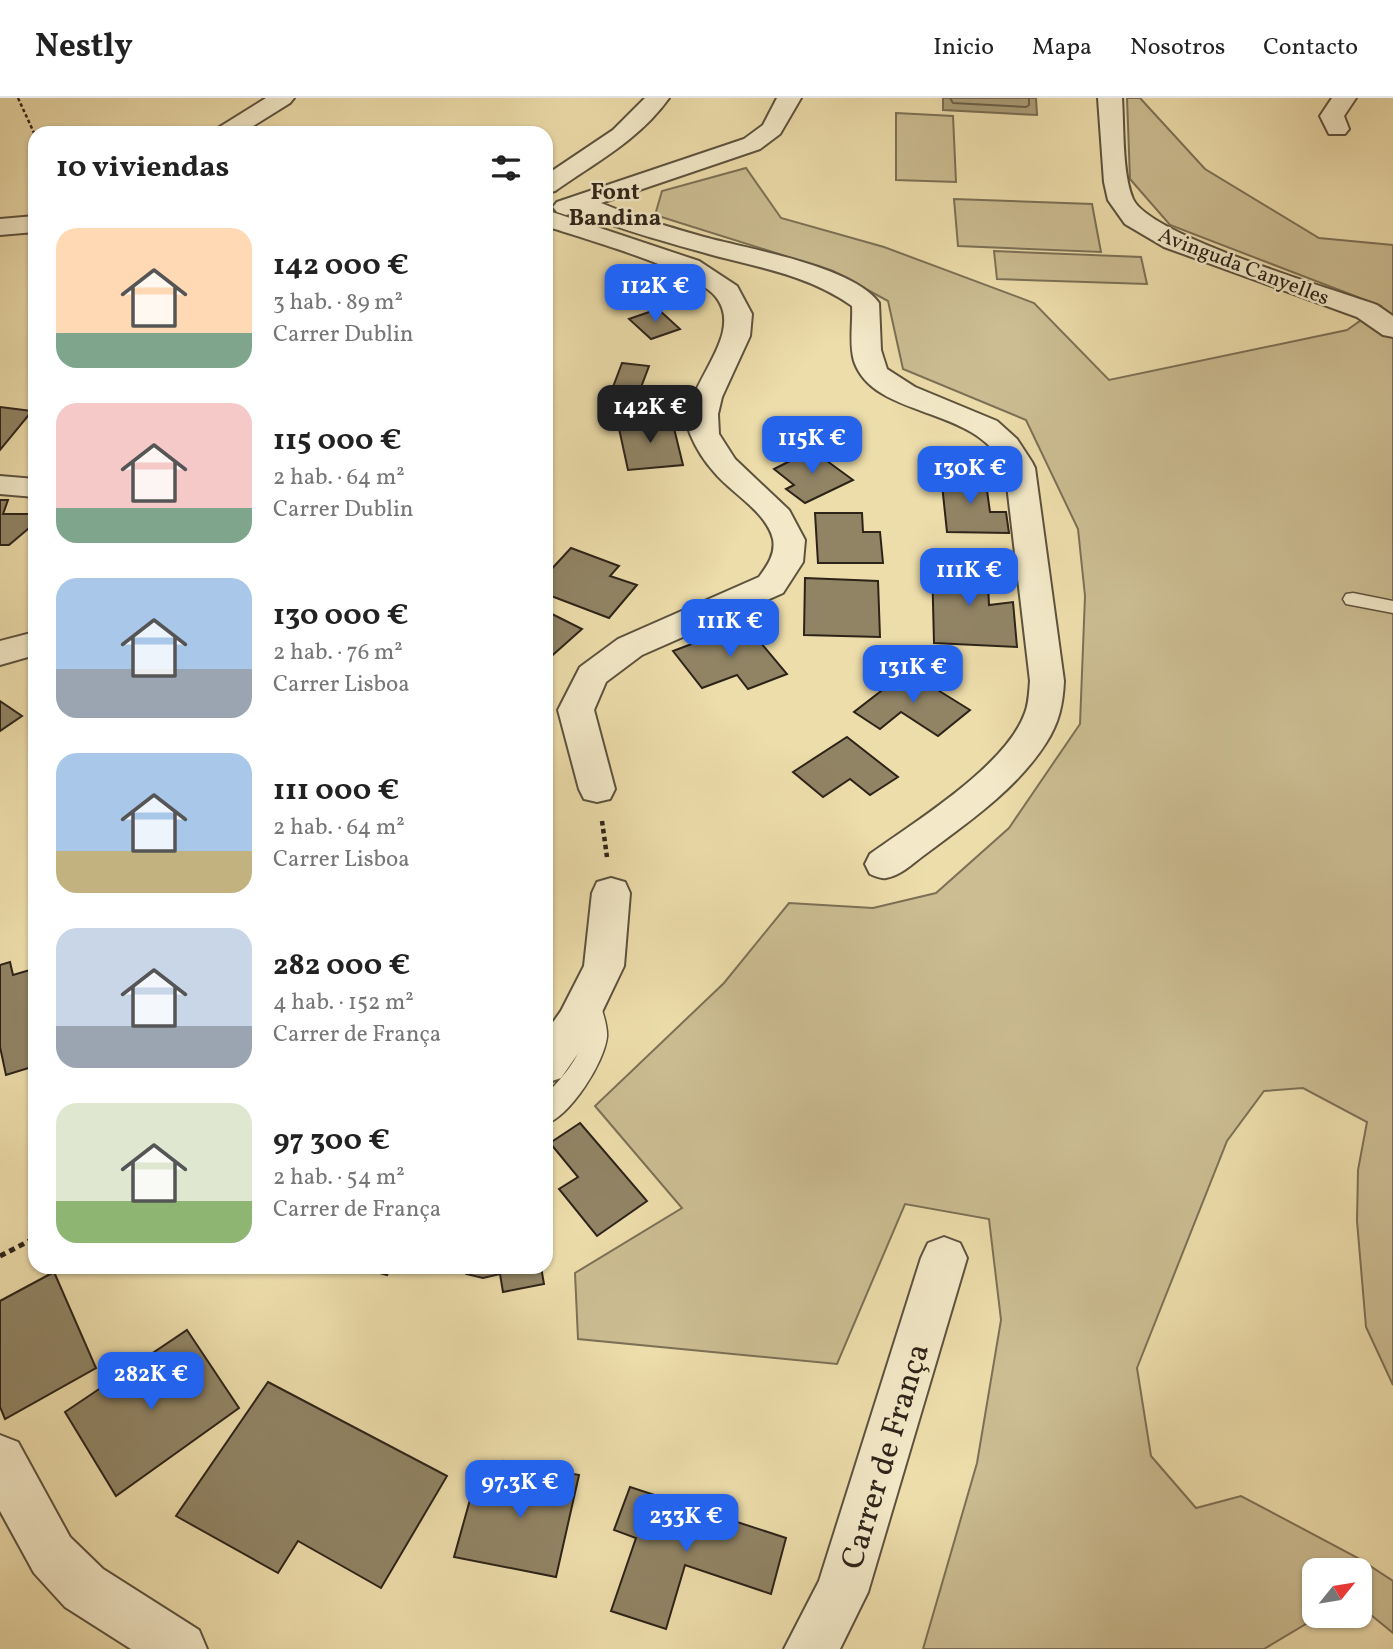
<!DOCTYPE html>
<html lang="es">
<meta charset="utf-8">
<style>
body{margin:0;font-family:Vollkorn,serif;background:#f6f6f6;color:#222;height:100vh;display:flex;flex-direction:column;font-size:26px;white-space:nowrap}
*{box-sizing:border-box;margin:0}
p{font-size:23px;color:#767676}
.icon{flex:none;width:38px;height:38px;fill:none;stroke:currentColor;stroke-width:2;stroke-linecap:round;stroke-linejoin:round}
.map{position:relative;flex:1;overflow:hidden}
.drawer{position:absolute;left:28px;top:28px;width:525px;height:1148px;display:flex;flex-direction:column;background:#fff;border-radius:21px;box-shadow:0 2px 5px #0004}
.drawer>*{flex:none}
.needle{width:46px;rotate:60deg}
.tools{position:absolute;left:1302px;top:1460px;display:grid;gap:14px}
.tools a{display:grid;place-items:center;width:70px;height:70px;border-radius:14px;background:#fff;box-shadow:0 2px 5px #0004;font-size:35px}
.price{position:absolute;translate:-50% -60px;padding:0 16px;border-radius:14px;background:#2563eb;color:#fff;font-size:23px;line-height:46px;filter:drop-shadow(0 2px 4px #0008)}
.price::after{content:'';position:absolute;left:50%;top:42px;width:21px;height:16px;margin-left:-10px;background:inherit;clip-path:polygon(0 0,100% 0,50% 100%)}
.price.active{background:#222;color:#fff}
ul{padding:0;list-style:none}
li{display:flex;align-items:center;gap:21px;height:175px;padding:0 28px}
li span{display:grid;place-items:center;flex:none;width:196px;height:140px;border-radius:21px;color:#555}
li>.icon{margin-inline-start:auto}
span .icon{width:84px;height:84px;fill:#fffc;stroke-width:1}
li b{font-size:30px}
h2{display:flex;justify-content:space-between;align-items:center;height:84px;padding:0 28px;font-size:30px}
header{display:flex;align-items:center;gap:42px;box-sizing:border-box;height:98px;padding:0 35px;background:#fff;border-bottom:2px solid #e0e0e0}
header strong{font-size:33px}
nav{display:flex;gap:38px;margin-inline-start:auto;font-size:24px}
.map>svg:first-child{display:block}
.green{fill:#ccbd92;stroke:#7c7056;stroke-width:2}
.water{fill:#ac9e79;stroke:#796d53;stroke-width:2}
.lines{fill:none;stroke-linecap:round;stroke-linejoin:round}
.shore{stroke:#6c6049;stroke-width:2}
.building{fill:#918465;stroke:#2d2319;stroke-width:2}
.lane-casing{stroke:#5d523e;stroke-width:3}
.street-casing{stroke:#5d523e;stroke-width:4}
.path-far2{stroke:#2d2319;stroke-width:2.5;stroke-dasharray:3.5 2.5;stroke-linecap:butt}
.path-far1{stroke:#2d2319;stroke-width:4.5;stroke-dasharray:4.5 3.5;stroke-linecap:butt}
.path{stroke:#2d2319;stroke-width:5;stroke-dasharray:6 4.5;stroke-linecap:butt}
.lane{fill:#f3e9c8;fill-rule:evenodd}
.street{fill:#f3e9c8;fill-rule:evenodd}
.labels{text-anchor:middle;stroke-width:5;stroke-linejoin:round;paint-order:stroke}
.far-street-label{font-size:21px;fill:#2d2319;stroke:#f3e9c8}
.far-neighbourhood-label{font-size:23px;font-weight:bold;fill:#2d2319;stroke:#f3e9c8}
.near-street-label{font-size:32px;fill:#2d2319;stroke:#f3e9c8}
</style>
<header>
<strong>Nestly</strong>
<nav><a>Inicio</a><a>Mapa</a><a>Nosotros</a><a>Contacto</a></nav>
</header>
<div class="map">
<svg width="1393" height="1551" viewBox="0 0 1393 1551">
<rect width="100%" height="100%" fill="#edddab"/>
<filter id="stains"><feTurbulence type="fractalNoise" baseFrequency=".00286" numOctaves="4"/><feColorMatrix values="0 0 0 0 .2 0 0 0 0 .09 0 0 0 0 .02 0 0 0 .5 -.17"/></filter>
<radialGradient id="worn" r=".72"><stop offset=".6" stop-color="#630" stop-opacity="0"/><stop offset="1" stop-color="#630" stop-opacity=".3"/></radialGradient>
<g class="green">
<path d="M 1127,0 L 1140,0 L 1205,71 L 1319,140 L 1393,147 L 1393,1287 L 1366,1229 L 1357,1123 L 1358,1072 L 1367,1024 L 1303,990 L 1264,993 L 1227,1043 L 1137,1270 L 1151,1358 L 1196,1410 L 1241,1398 L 1358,1460 L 1393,1483 L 1393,1535 L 1360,1508 L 1360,1472 L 1314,1472 L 1314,1517 L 1321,1517 L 1264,1551 L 923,1551 L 977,1365 L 1001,1222 L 989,1121 L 905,1106 L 837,1266 L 578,1241 L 575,1175 L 682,1110 L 595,1008 L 724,885 L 789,805 L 873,810 L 936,795 L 1009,730 L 1080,626 L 1085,498 L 1078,431 L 1026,322 L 903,271 L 888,203 L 833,173 L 655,117 L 662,93 L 746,70 L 781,120 L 884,149 L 1034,205 L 1109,282 L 1347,232 L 1381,208 L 1170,127 L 1130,81 Z"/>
<path d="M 896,15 L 953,18 L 956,84 L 896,82 Z"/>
<path d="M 954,101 L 1092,106 L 1101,154 L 958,148 Z"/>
<path d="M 994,153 L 1141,159 L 1147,186 L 997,181 Z"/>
</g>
<path class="water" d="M 943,0 L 1036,0 L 1037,17 L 943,12 Z"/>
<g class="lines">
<path class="shore" d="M 950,0 L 953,5 L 1026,9 L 1029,7 L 1029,0"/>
</g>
<g class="building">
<path d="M 658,211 L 680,231 L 651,241 L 629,221 Z"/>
<path d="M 622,265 L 649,268 L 637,300 L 610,297 Z"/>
<path d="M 0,309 L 32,313 L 0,352 Z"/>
<path d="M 672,322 L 683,367 L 628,372 L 618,326 Z"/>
<path d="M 812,352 L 853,382 L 805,405 L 786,391 L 794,387 L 774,371 Z"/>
<path d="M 941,377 L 985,378 L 990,414 L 1006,414 L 1009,435 L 947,434 Z"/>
<path d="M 0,402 L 8,402 L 3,416 L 35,416 L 35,425 L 9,447 L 0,447 Z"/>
<path d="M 815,415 L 862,415 L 863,434 L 880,434 L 883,465 L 818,465 Z"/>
<path d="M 571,450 L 619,468 L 610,478 L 637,487 L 609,520 L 546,496 L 546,477 Z"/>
<path d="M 932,465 L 987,467 L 989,507 L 1013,504 L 1017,549 L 934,545 Z"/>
<path d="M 805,480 L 878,483 L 880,539 L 804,537 Z"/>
<path d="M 546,513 L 582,531 L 546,563 Z"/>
<path d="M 745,526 L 787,576 L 748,591 L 737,577 L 702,590 L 673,553 Z"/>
<path d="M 907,573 L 970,612 L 938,638 L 901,614 L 880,631 L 854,614 Z"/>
<path d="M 0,603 L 22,618 L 0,633 Z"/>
<path d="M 847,639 L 898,679 L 870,697 L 850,681 L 823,699 L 793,674 Z"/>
<path d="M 10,864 L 13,877 L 33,871 L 35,968 L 6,977 L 0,949 L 0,867 Z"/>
<path d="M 580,1025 L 647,1103 L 597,1138 L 559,1091 L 578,1079 L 550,1045 Z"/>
<path d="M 358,1169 L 391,1169 L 387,1177 Z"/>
<path d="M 462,1169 L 541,1169 L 544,1186 L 503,1194 L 500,1176 L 483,1180 L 466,1176 Z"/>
<path d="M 54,1174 L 96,1270 L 5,1321 L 0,1309 L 0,1203 Z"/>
<path d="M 187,1232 L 239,1310 L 116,1398 L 65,1314 Z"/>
<path d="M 268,1284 L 447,1378 L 381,1490 L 298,1443 L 278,1475 L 176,1418 Z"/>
<path d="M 504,1363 L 579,1377 L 556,1479 L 454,1459 L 473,1391 L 495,1396 Z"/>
<path d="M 630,1389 L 786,1440 L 771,1496 L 685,1467 L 666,1531 L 611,1513 L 636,1440 L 614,1432 Z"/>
</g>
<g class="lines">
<g class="lane-casing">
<g id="lane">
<path d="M 1353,495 L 1393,503 L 1393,515 L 1346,506 L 1343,501 L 1346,496 Z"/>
<path d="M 587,894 L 596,897 C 601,907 608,928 607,939 C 604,965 571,1017 546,1026 L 546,997 C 560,981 584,958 582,935 C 581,922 572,909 578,897 Z"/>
</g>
</g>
<g class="street-casing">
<g id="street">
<path d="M 266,0 L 294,0 L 290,5 L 242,35 L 214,35 L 218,30 Z"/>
<path d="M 645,0 L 669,0 C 639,42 596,64 555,93 L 546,95 L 546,77 L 613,32 Z"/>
<path d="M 777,0 L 801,0 L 780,36 L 760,51 L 601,105 C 634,119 669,129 704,139 C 748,151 853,168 879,205 L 881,252 L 887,271 L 915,289 L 997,323 L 1017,341 L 1032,364 L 1035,370 L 1064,583 C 1063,606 1059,625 1046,645 C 1016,692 967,725 923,758 C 912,766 900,778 886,780 C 881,781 875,778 870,776 L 865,766 L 870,756 C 916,723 1006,668 1025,615 C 1029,605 1029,594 1030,583 L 1005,370 C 976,306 874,322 854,263 C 849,246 853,225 852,208 C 812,179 763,170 716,158 C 669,145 622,132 577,114 L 566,117 L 557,114 L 553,109 L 557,104 L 744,41 L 763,27 Z"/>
<path d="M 1098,0 L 1122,0 C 1124,29 1122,75 1133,101 C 1150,138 1332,191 1377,207 L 1393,218 L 1393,239 L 1383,237 L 1357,219 L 1164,149 L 1125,126 L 1108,102 L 1104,84 Z"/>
<path d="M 1332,0 L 1356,0 L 1344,18 L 1349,31 L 1345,36 L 1329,36 L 1320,18 Z"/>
<path d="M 546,112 L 699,163 L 737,188 L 752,216 L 750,238 L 722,299 L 718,316 L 719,336 L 735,361 L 789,412 L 805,442 L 803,464 L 783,495 L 642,557 L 606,584 L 594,612 L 615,691 L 610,701 L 597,704 L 584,701 L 579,691 L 558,612 L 580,569 L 618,541 L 759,479 C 767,468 776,456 773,441 C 766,413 731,395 714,374 C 705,364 696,350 691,338 C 671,296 749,241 716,199 C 694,171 584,141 546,128 Z"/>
<path d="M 35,118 L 35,134 L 0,137 L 0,121 Z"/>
<path d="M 0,378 L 35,381 L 35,399 L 0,396 Z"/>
<path d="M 35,534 L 35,557 L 0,567 L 0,543 Z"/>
<path d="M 611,780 L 625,784 L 630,795 L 624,868 L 591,937 L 561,980 L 546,985 L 546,934 L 561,913 L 584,868 L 592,795 L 597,784 Z"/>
<path d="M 944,1139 L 960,1145 L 967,1160 L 868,1494 L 840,1551 L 784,1551 L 819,1483 L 921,1160 L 928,1145 Z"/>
<path d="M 0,1337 L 18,1344 L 70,1439 L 103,1471 L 199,1532 L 207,1551 L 131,1551 L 65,1509 L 34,1475 L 0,1413 Z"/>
</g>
</g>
<path class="path-far2" d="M 18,0 L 35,37"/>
<path class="path-far1" d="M 602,723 L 607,759"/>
<path class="path" d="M 0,1158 L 35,1140"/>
<use href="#lane" class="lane"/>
<use href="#street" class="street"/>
</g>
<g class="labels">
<g class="far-street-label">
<text transform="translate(1244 168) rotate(21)" y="7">Avinguda Canyelles</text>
</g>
<g class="far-neighbourhood-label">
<text x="615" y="101">Font<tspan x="615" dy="26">Bandina</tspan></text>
</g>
<g class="near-street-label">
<text transform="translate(884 1358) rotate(-73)" y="11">Carrer de França</text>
</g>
</g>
<rect width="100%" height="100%" filter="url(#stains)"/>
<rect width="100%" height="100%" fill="url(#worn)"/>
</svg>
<div class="tools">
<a><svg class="needle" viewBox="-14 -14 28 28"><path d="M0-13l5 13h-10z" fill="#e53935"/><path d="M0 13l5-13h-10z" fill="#767676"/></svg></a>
</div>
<b class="price" style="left:655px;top:226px">112K €</b>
<b class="price active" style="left:650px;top:347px">142K €</b>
<b class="price" style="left:812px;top:378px">115K €</b>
<b class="price" style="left:970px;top:408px">130K €</b>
<b class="price" style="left:969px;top:510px">111K €</b>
<b class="price" style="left:730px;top:561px">111K €</b>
<b class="price" style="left:913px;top:607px">131K €</b>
<b class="price" style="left:151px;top:1314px">282K €</b>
<b class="price" style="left:520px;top:1422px">97.3K €</b>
<b class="price" style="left:686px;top:1456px">233K €</b>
<section class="drawer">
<h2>10 viviendas<svg class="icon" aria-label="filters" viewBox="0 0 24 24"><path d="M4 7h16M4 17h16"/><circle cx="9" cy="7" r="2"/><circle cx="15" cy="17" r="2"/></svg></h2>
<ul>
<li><span style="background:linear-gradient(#ffd9b3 75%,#7fa58c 0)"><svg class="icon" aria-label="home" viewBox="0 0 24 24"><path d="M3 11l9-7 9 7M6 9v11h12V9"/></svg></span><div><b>142 000 €</b><p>3 hab. · 89 m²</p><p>Carrer Dublin</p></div></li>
<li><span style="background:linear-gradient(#f6c9c9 75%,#7fa58c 0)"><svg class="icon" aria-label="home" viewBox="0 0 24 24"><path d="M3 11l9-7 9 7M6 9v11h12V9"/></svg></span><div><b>115 000 €</b><p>2 hab. · 64 m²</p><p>Carrer Dublin</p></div></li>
<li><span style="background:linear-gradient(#a9c7e8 65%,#9aa5b1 0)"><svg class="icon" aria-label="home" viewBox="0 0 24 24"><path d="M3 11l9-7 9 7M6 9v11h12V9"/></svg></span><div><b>130 000 €</b><p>2 hab. · 76 m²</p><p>Carrer Lisboa</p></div></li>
<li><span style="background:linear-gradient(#a9c7e8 70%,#c2b280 0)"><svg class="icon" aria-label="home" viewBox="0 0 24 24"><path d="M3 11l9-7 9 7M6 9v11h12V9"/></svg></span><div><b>111 000 €</b><p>2 hab. · 64 m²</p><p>Carrer Lisboa</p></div></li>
<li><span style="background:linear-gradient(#c9d6e8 70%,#9aa5b1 0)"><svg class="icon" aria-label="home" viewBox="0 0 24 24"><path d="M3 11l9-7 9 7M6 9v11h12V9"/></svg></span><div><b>282 000 €</b><p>4 hab. · 152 m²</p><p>Carrer de França</p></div></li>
<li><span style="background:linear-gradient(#dfe7d0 70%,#8fb573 0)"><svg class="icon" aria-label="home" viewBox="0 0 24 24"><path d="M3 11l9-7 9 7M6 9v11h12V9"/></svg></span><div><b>97 300 €</b><p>2 hab. · 54 m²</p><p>Carrer de França</p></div></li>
</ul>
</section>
</div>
